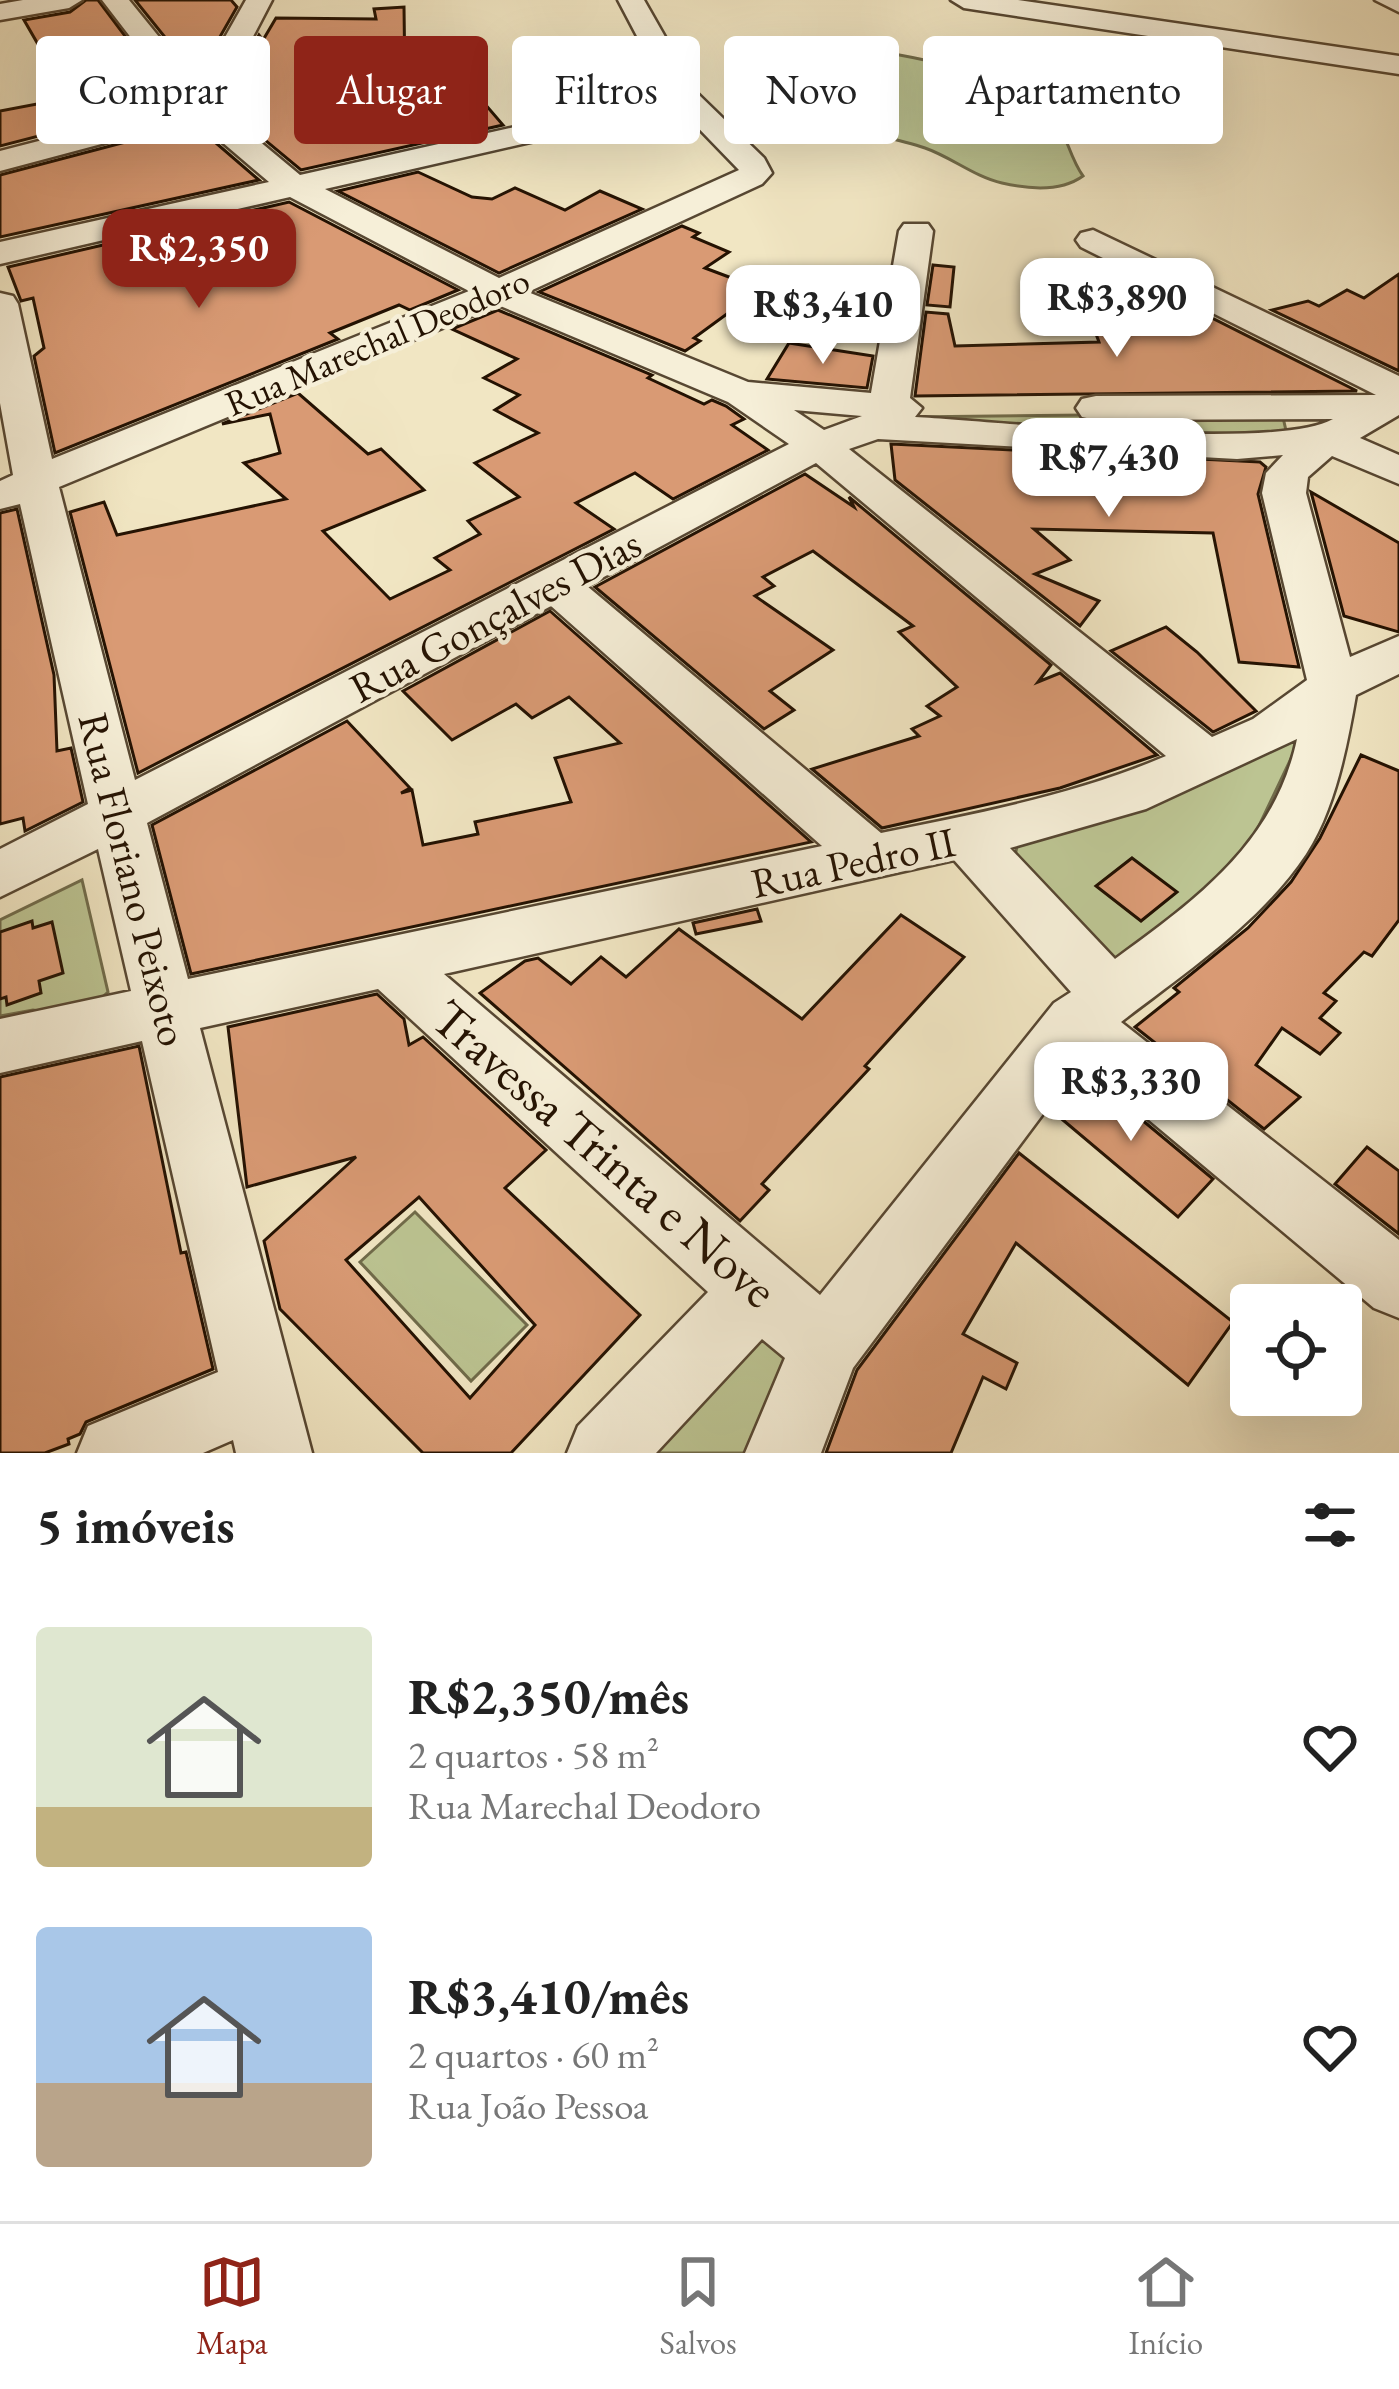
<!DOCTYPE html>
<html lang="pt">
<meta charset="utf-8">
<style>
body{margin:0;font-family:"EB Garamond",serif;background:#f2f2f2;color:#222;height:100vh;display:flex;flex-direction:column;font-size:45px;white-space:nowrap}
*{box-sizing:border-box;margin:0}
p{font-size:39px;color:#767676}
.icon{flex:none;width:66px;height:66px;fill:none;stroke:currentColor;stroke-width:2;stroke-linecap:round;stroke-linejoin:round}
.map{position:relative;height:1453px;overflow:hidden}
.side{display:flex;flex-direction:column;background:#fff;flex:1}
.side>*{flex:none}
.banner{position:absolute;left:36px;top:36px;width:1329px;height:108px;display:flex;gap:24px}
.controls{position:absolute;left:1230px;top:1284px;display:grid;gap:24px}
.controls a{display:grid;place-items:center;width:132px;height:132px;border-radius:12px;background:#fff;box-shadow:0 12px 48px #0002;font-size:60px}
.price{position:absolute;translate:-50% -102px;padding:0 27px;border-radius:24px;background:#fff;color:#222;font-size:39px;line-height:78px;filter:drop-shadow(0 3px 6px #0008)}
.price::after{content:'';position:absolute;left:50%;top:72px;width:36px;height:27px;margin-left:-18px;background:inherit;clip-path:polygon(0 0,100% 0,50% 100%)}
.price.selected{background:#8f2418;color:#fff}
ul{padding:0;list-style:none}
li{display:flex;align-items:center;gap:36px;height:300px;padding:0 36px}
li span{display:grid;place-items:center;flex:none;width:336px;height:240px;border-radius:12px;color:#555}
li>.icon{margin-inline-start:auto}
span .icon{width:144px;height:144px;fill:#fffc;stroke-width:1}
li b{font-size:51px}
h2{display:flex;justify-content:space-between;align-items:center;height:144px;padding:0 36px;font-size:51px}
.tag{padding:0 42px;border-radius:12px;background:#fff;box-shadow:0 12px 48px #0002;font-size:42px;line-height:108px}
.tag.selected{background:#8f2418;color:#fff}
.tab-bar{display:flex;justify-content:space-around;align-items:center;height:168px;border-top:3px solid #e0e0e0;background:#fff;font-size:33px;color:#767676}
.tab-bar a{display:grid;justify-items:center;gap:6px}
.tab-bar .selected{color:#8f2418}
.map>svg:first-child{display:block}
.green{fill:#bcc492;stroke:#706b4a;stroke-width:3}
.building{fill:#d99a74;stroke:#241202;stroke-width:3;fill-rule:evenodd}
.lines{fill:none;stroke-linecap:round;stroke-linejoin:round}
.minor-casing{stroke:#574732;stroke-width:5}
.minor{fill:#f6efd8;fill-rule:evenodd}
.labels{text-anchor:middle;stroke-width:9;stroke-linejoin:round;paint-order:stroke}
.far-street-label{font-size:36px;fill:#241202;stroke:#f6efd8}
.street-label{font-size:42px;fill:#241202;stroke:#f6efd8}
.near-street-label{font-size:51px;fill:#241202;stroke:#f6efd8}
</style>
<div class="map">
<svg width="1399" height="1453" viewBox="0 0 1399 1453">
<rect width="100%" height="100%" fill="#f1e6c3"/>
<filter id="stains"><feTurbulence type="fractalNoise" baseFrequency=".00167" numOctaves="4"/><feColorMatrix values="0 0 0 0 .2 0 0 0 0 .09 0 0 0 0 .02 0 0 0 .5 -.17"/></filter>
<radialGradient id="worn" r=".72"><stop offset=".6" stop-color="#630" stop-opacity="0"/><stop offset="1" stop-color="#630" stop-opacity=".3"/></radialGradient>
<g class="green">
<path d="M 833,45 C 891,52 1016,71 1054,117 C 1066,133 1070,158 1083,176 C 1061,192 1028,189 1002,183 C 975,177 951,157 925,148 C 872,130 780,123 745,75 C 758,45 805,46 833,45 Z"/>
<path d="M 1282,413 L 1287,435 L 910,425 L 907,417 Z"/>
<path d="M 1306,727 L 1237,872 L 1125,957 L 1112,959 L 1015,856 L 1019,837 L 1131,814 Z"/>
<path d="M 82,880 L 108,992 L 80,1017 L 33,1010 L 0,1016 L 0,920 Z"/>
<path d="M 415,1212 L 527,1325 L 471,1381 L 360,1262 Z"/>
<path d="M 760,1300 L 816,1349 L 771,1453 L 620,1453 Z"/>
</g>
<g class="building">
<path d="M 86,0 L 98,0 L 174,101 L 0,146 L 0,111 L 69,98 L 24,20 L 70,12 Z"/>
<path d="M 135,0 L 231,0 L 237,7 L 197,77 Z"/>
<path d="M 404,7 L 405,83 L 434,112 L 485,104 L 503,125 L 301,170 L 223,105 L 259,35 L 263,40 L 276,18 L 376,19 L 374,9 Z"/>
<path d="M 194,124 L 259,180 L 0,237 L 0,175 Z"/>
<path d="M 418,172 L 472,197 L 492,199 L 515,188 L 565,210 L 600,191 L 642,209 L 499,273 L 338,191 Z"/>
<path d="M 289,202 L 458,290 L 410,310 L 399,305 L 330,333 L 338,339 L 55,453 L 34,356 L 44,348 L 33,298 L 21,301 L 8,267 Z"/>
<path d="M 682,226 L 699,233 L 693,237 L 729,252 L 705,268 L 761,289 L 694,338 L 700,341 L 685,351 L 539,292 Z"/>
<path d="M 933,265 L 954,267 L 950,307 L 927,305 Z"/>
<path d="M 1399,274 L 1399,371 L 1272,310 L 1308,301 L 1319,306 L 1347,290 L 1364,298 Z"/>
<path d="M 1139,290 L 1157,290 L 1169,296 L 1174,309 L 1194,309 L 1357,391 L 915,396 L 926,312 L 948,314 L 955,346 L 1099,342 L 1096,334 L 1115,334 L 1107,311 L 1146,308 Z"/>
<path d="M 498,310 L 652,375 L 648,378 L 704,404 L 712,400 L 726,406 L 744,419 L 732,425 L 768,450 L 673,499 L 635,473 L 576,503 L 614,529 L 138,773 L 70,512 L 104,502 L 117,535 L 286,499 L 244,463 L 280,453 L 270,414 L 222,424 L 298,393 L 368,454 L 381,449 L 424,490 L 323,531 L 390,599 L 450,570 L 435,558 L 480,534 L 468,521 L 519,497 L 475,463 L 538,433 L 495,410 L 519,395 L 484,378 L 517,359 L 452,329 Z"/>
<path d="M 789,343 L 873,356 L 867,388 L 767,379 Z"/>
<path d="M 891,444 L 1260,462 L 1266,467 L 1258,494 L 1299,667 L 1239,662 L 1213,533 L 1034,529 L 1070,560 L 1035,574 L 1099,601 L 1080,626 L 895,480 Z"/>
<path d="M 805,474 L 854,507 L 849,497 L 1051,665 L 1038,682 L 1060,673 L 1157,755 L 1060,788 L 882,828 L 812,769 L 919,736 L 912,729 L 940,716 L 927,706 L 957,687 L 899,632 L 913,626 L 813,551 L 763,577 L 774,586 L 755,596 L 833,650 L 770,691 L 794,710 L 764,729 L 595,587 Z"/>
<path d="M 1311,492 L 1399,543 L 1399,632 L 1344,616 Z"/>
<path d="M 17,509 L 54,675 L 57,751 L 71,748 L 83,802 L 25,831 L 23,818 L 0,824 L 0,513 Z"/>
<path d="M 550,611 L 811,842 L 191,974 L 152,825 L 347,721 L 410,788 L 401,793 L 412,790 L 423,845 L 478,834 L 475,822 L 571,802 L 555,758 L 620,743 L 569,697 L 532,718 L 516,704 L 452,740 L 403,691 Z"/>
<path d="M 1166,627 L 1197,652 L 1256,711 L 1213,732 L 1111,651 Z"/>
<path d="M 1361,755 L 1399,771 L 1399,920 L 1372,956 L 1364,952 L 1324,993 L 1336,1001 L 1320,1018 L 1340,1033 L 1320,1054 L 1282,1028 L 1256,1065 L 1300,1097 L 1264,1129 L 1135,1027 L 1179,992 L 1174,988 L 1248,928 L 1291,882 L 1320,838 Z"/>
<path d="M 1132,858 L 1177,892 L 1141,921 L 1096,886 Z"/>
<path d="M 757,909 L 761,921 L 696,934 L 693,923 Z"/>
<path d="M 901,915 L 964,957 L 865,1066 L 869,1069 L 762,1184 L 769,1190 L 740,1221 L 480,993 L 525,961 L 538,958 L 571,984 L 601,957 L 626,977 L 679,929 L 802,1019 Z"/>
<path d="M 32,921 L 33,928 L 52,922 L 63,973 L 39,981 L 41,993 L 7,1005 L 6,997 L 0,999 L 0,932 Z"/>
<path d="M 377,994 L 404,1019 L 409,1045 L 423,1037 L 546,1150 L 505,1188 L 640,1315 L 511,1453 L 423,1453 L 280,1309 L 264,1241 L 356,1157 L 247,1187 L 228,1027 ZM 419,1197 L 535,1325 L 470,1398 L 346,1260 Z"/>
<path d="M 139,1046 L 181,1253 L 186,1252 L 213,1369 L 86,1422 L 80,1434 L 68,1439 L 69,1444 L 45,1453 L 0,1453 L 0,1077 Z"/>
<path d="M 1082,1070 L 1213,1179 L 1178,1217 L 1051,1110 Z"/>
<path d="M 1367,1147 L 1399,1171 L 1399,1234 L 1335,1184 Z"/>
<path d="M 1019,1153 L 1233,1322 L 1188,1385 L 1016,1243 L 963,1334 L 1017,1363 L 1006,1389 L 983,1377 L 951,1453 L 826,1453 L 857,1370 Z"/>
</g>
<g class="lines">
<g class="minor-casing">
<g id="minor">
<path d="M 23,0 L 82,0 L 69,8 L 0,20 L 0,4 Z"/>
<path d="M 102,0 L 129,0 L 198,85 L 246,0 L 272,0 L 217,106 L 300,175 L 667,93 L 618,0 L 644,0 L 697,93 L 764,158 L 772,173 L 762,184 L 528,292 L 748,382 L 871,393 L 899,231 L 904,224 L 928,224 L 933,231 L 910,398 L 922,408 L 915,417 C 995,421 1275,452 1333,419 L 1096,420 L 1082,417 L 1076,408 L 1082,399 L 1096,396 L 1376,395 L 1081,247 L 1076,240 L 1081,233 L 1093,230 L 1399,376 L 1399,415 L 1360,438 L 1399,455 L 1399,484 L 1332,456 L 1308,477 L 1306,493 L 1350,657 L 1399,636 L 1399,674 L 1356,695 C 1347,747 1335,809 1306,854 C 1260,923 1186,972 1121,1022 L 1399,1240 L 1399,1318 L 1374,1308 L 1081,1063 L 853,1368 L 821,1453 L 745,1453 L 785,1358 L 762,1339 L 656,1453 L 567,1453 L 578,1426 L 708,1292 L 378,989 L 200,1028 L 312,1453 L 236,1453 L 233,1440 L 203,1453 L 77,1453 L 88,1426 L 218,1372 L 142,1041 L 0,1073 L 0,1019 L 131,991 L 98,849 L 0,897 L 0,849 L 88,804 L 20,504 L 0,509 L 0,481 L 13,475 L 0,403 L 0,293 L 13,296 L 18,304 L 52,459 L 469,291 L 290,197 L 0,264 L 0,242 L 269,182 L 195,119 L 0,171 L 0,151 L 182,104 ZM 679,108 L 739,170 L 499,278 L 325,189 ZM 498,305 L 728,402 L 789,444 L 135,780 L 59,487 ZM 794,410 L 862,416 L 824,430 ZM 878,439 L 1237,459 L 1283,455 L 1266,473 L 1262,493 L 1307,680 L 1253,719 L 1212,737 L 849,449 ZM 816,463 L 1166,756 C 1075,795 979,813 881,833 L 587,586 ZM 551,606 L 822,846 L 188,979 L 147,823 ZM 1297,739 C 1275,843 1196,900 1115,959 L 1010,848 L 1146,809 ZM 954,860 L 1071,992 L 1054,1003 L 820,1295 L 444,974 Z"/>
<path d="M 951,0 L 1018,0 L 1399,56 L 1399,74 L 964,8 Z"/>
<path d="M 1375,0 L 1399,0 L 1399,12 Z"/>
</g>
</g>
<use href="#minor" class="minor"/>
</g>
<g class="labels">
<g class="far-street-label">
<text transform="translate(377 341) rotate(-23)" y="13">Rua Marechal Deodoro</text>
</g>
<g class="street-label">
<text transform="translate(495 615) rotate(-28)" y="15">Rua Gonçalves Dias</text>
<text transform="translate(853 862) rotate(-12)" y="15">Rua Pedro II</text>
<text transform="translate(134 879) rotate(76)" y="15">Rua Floriano Peixoto</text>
</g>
<g class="near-street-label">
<text transform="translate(605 1153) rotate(41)" y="18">Travessa Trinta e Nove</text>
</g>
</g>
<rect width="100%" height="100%" filter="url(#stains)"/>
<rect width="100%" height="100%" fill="url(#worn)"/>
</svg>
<div class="controls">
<a><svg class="icon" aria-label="locate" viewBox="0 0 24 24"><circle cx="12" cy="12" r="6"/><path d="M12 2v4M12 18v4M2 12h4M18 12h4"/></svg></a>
</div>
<b class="price selected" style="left:199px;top:311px">R$2,350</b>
<b class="price" style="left:1117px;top:360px">R$3,890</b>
<b class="price" style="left:823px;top:367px">R$3,410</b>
<b class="price" style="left:1109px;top:520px">R$7,430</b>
<b class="price" style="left:1131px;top:1144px">R$3,330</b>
<div class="banner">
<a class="tag">Comprar</a>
<a class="tag selected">Alugar</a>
<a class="tag">Filtros</a>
<a class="tag">Novo</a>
<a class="tag">Apartamento</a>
</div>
</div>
<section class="side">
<h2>5 imóveis<svg class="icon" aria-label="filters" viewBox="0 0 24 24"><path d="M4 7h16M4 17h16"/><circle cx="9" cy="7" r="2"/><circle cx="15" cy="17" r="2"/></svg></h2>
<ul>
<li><span style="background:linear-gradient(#dfe7d0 75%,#c2b280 0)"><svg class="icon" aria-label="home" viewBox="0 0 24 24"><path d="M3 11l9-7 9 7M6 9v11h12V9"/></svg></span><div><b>R$2,350/mês</b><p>2 quartos · 58 m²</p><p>Rua Marechal Deodoro</p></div><svg class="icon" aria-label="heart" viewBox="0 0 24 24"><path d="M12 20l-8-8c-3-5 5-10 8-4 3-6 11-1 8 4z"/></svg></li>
<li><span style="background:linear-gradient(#a9c7e8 65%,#b9a48a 0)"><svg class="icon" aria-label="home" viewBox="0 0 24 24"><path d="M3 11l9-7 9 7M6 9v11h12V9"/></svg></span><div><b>R$3,410/mês</b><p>2 quartos · 60 m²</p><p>Rua João Pessoa</p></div><svg class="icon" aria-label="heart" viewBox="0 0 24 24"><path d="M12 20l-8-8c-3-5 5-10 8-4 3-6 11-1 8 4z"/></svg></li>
</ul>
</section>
<nav class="tab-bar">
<a class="selected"><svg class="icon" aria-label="map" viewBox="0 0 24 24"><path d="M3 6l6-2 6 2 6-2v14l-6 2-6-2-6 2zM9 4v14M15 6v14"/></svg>Mapa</a>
<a><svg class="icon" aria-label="saved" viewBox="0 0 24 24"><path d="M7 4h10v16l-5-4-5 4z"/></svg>Salvos</a>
<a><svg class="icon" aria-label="home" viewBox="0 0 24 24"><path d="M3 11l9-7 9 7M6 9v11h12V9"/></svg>Início</a>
</nav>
